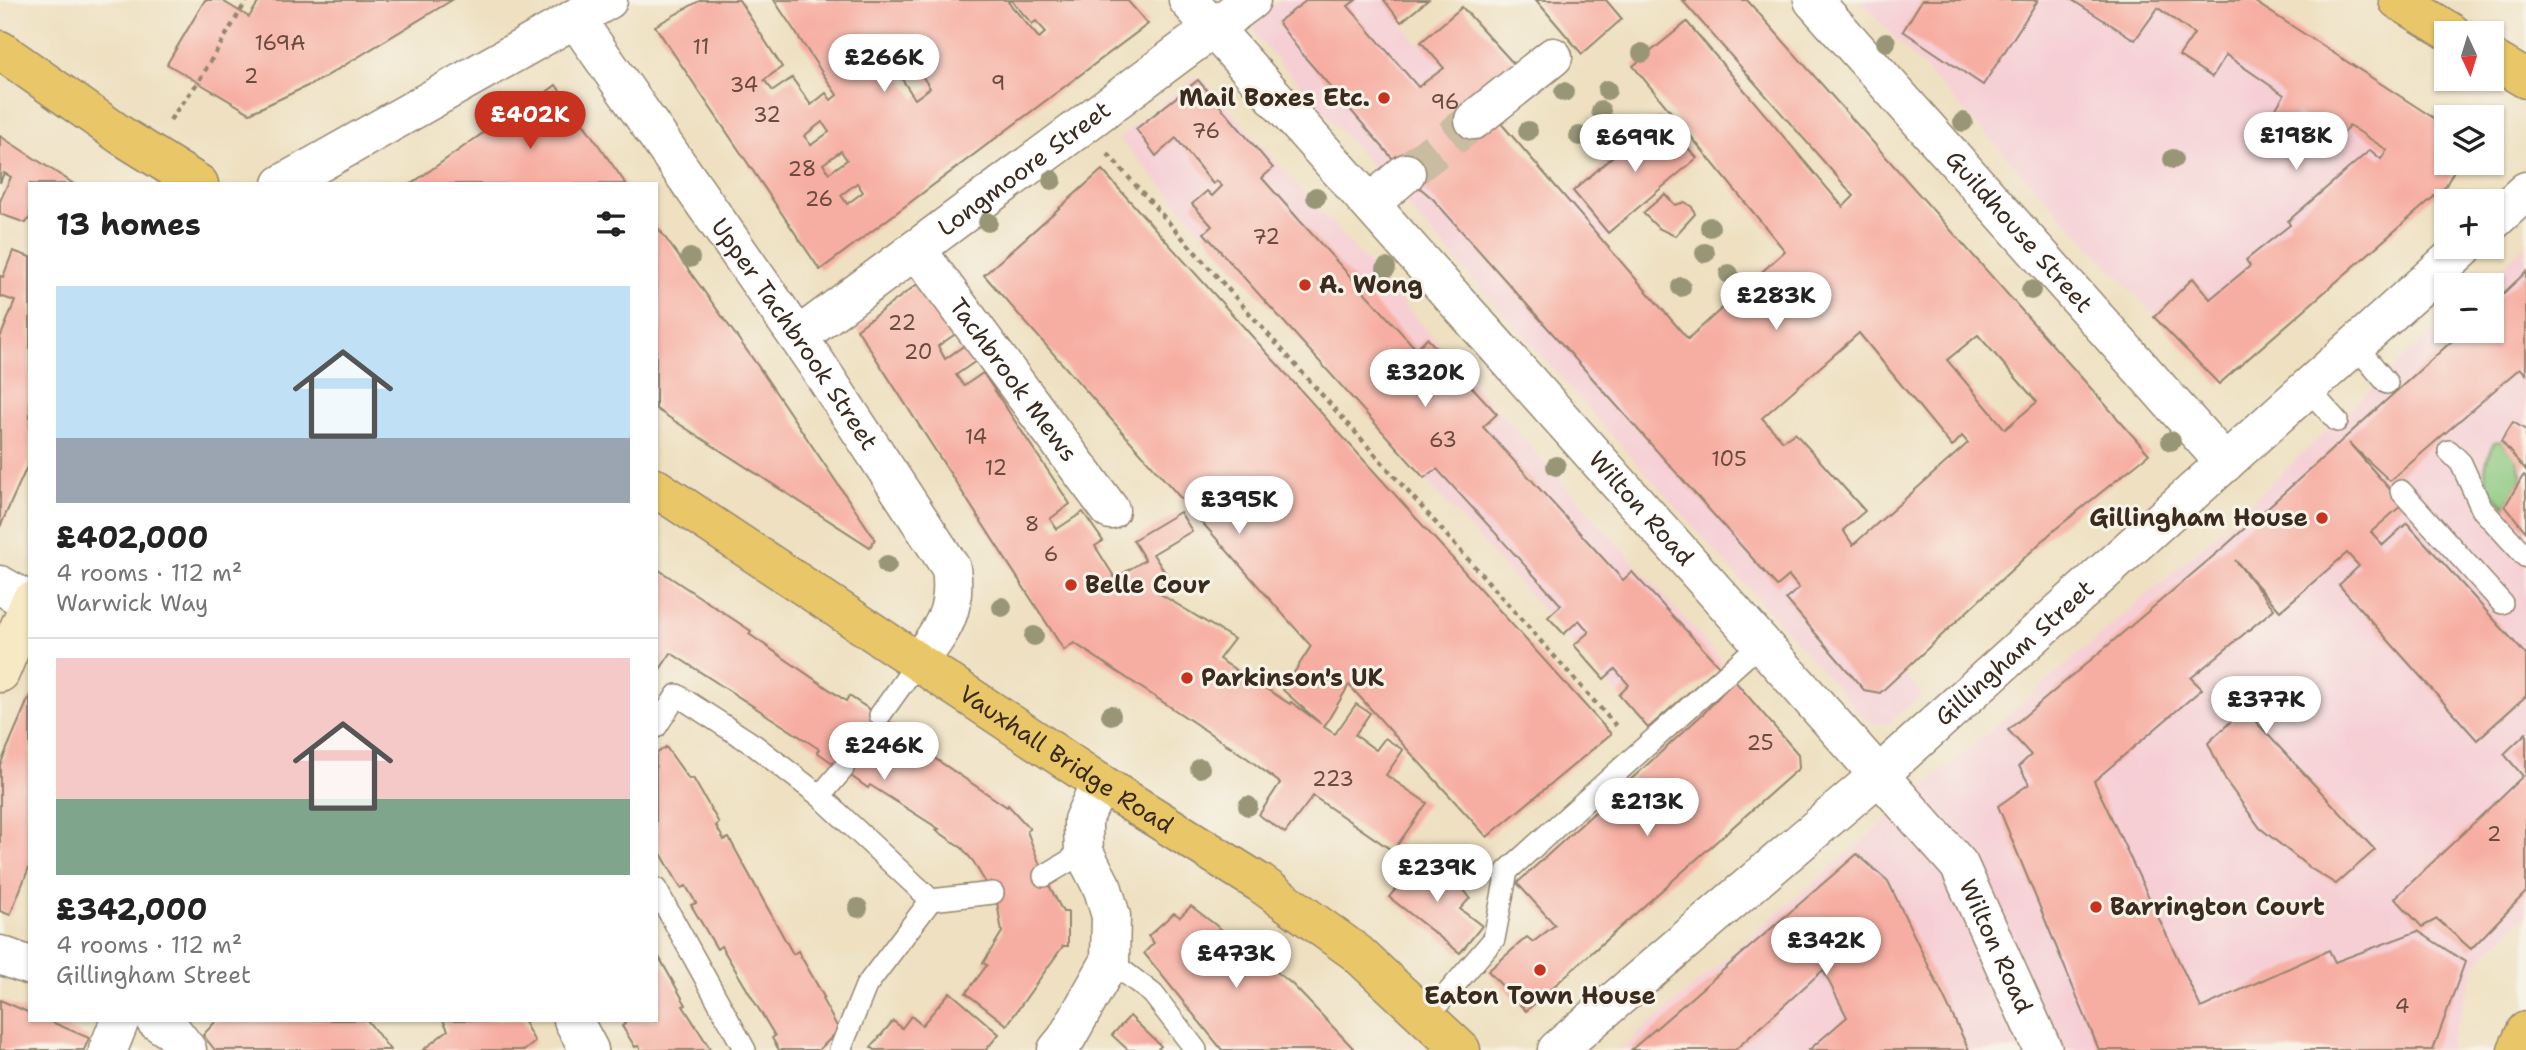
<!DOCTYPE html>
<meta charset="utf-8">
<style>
body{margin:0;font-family:"Shantell Sans",sans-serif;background:#f6f6f6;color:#222;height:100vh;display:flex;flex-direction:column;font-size:26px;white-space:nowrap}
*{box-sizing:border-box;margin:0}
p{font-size:23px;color:#767676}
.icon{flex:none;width:38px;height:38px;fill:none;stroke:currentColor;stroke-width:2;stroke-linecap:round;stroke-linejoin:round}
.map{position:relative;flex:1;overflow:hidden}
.drawer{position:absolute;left:28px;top:182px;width:630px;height:840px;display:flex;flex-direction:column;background:#fff;border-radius:0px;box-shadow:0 2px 5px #0004}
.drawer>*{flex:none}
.needle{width:46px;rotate:176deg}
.controls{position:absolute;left:2434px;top:21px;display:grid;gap:14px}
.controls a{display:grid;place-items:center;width:70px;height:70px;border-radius:0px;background:#fff;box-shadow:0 2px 5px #0004;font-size:35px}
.price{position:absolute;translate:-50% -60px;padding:0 16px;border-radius:24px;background:#fff;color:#222;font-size:23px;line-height:46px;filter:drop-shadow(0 2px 4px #0008)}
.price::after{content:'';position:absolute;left:50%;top:42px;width:21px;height:16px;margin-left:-10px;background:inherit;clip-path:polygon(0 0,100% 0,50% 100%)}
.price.selected{background:#c8321e;color:#fff}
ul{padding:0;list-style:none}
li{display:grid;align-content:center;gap:14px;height:371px;padding:0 28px}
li+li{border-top:2px solid #e0e0e0}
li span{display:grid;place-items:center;height:217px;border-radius:0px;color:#555}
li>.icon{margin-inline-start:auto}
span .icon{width:126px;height:126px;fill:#fffc;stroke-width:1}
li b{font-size:30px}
h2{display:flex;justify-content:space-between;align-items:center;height:84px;padding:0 28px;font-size:30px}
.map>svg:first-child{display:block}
.built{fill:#f6cfd5}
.green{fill:#8ac87e;stroke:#62794e;stroke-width:2}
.building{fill:#f7aea2;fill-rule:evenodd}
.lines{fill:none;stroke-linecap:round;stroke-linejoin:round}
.minor-tunnel{stroke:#cabca0;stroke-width:38;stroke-dasharray:38 19;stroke-linecap:butt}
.service-casing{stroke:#94856f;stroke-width:24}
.minor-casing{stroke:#94856f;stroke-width:41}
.tertiary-casing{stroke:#94856f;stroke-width:41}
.secondary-casing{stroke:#94856f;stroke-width:41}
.primary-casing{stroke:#94856f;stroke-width:41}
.trunk-casing{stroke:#94856f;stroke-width:41}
.path{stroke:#94856f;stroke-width:4.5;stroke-dasharray:5 5;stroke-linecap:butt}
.service{stroke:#fff;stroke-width:21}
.minor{stroke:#fff;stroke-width:38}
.tertiary{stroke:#fff;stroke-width:38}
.secondary{stroke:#f6e9c3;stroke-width:38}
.primary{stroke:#e9c769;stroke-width:38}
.trunk{stroke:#e9c769;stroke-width:38}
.tree{fill:#999677}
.poi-dot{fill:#c8321e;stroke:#f7f3e8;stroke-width:2.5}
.labels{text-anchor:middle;stroke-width:6;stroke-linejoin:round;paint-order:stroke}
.number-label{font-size:21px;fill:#6a4b3f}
.poi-label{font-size:24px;font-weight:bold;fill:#3b2a1e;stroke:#f7f3e8;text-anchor:start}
.street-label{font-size:24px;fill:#3b2a1e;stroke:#f7f3e8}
</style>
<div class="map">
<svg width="2526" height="1050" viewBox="0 0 2526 1050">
<rect width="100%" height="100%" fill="#f7f3e8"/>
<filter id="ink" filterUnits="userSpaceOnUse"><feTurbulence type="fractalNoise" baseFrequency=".0143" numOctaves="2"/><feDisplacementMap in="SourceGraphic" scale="14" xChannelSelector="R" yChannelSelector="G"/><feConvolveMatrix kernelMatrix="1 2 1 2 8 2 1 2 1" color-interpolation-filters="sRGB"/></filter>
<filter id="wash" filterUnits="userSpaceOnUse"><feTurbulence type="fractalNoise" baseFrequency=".00686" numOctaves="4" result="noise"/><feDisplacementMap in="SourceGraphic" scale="28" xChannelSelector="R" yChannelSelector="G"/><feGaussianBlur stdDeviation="1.57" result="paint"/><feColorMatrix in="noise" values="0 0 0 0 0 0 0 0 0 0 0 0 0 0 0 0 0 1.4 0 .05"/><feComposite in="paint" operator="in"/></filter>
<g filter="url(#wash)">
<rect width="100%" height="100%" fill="#eee0c0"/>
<g class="built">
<path d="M 1281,0 L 1384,0 L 1418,44 L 1481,25 L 1524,75 L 1472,117 L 1565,198 L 1659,116 L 1697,158 L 1602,240 L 1688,338 L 1785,251 L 1859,333 L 1762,418 L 1782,441 L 1795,433 L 1865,511 L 1843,530 L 1937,639 L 1902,672 L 1922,695 L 1888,723 L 1875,724 L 1865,719 L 1256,36 L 1253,27 L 1256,19 Z"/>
<path d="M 1860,0 L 2252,0 L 2446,126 L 2446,163 L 2458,163 L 2445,187 L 2219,384 Z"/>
<path d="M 1196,77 L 1202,78 L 1723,662 L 1648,728 L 1119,138 Z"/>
<path d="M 2526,245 L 2526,915 L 2477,962 L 2448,1050 L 1620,1050 L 2208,542 L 2446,319 L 2446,331 L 2492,331 L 2492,285 L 2483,285 Z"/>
</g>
<path class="green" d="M 2501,441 L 2516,458 L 2523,476 L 2505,506 C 2482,484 2480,470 2494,442 Z"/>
<g id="blocks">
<g class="building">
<path d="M 205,0 L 221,0 L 249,17 L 260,0 L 452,0 L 320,80 L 250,113 L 167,64 Z"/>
<path d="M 701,0 L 739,0 L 782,67 L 764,80 L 773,91 L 792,78 L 811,105 L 826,93 L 831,100 L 837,95 L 774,0 L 1010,0 L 1008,2 L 1039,38 L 1046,32 L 1036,21 L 1032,24 L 1011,0 L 1127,0 L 1148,24 L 820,270 L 655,26 ZM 911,59 L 930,88 L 915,99 L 896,70 ZM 822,122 L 829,132 L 811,145 L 804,136 ZM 841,151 L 847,160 L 829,173 L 823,164 ZM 857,183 L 863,192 L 847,204 L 841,195 Z"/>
<path d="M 1307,0 L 1356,0 L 1348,6 L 1418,87 L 1444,68 L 1421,42 L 1462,7 L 1524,75 L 1499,121 L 1688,339 L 1785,251 L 1633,66 L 1687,22 L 1843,207 L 1854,196 L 1682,0 L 1747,0 L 2149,454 L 2053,531 L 1880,693 L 1864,690 L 1786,599 L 1799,588 L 1789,576 L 1777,586 L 1433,199 L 1413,182 L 1302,54 L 1278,22 ZM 1859,333 L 1952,447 L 1962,436 L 1968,443 L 1853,545 L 1843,530 L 1865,511 L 1795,433 L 1783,441 L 1762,418 ZM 1978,335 L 2037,402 L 2005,429 L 1947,360 Z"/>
<path d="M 1384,0 L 1428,0 L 1401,22 Z"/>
<path d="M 1536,0 L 1606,0 L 1622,19 L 1582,54 Z"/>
<path d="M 1922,0 L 2038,0 L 1983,85 L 1903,31 Z"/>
<path d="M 2072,0 L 2252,0 L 2446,126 L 2446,163 L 2458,163 L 2445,187 L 2219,384 L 2154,317 L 2193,278 L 2210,299 L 2250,266 L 2246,260 L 2290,225 L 2288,221 L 2370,150 L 2381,159 L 2387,150 L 2349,125 L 2329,153 L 2311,143 L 2320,128 L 2296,113 L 2289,126 L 2272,115 L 2284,95 L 2226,55 L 2212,77 L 2179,56 L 2194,34 L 2158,8 L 2135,40 Z"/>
<path d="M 1198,80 L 1273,168 L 1262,178 L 1301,222 L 1416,349 L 1427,338 L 1497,414 L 1483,427 L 1623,580 L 1632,572 L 1719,666 L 1648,728 L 1619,695 L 1629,685 L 1615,669 L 1604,679 L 1574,645 L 1589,632 L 1579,620 L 1564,634 L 1548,617 L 1561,605 L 1437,469 L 1424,478 L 1204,233 L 1212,226 L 1192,204 L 1207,191 L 1212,196 L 1222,186 L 1217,181 L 1213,184 L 1176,138 L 1156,156 L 1136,129 Z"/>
<path d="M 556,85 L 626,184 L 411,184 L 517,109 L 519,113 Z"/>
<path d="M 1659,116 L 1697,158 L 1608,233 L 1573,191 Z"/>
<path d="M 0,136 L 74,184 L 30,184 L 30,217 L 26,223 L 0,214 L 0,201 L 11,177 L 4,173 L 0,183 Z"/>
<path d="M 1102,170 L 1611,734 L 1487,837 L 1349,685 L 1324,727 L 1335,734 L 1356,704 L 1370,713 L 1355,735 L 1376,750 L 1385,738 L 1403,750 L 1386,775 L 1427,803 L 1393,851 L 1313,796 L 1285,833 L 1259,815 L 1280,783 L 1247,758 L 1074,643 L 1064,650 L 857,329 L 923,280 L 957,333 L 938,346 L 945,359 L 965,345 L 976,361 L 956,375 L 964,386 L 983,373 L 1070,504 L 1050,519 L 1057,529 L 1083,512 L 1103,541 L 1095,546 L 1115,578 L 1145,560 L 1133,540 L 1180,512 L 1192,531 L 1153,554 L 1172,583 L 1157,592 L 1234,639 L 1219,659 L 1290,704 L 1291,702 L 1321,724 L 1283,690 L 1311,646 L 984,275 Z"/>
<path d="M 1665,194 L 1675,205 L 1685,202 L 1692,207 L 1695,214 L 1675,236 L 1658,228 L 1643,213 Z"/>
<path d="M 656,225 L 758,366 L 875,539 L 870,547 L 656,409 Z"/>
<path d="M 13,251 L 30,257 L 30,460 L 0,527 L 0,338 L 15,301 L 0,296 L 0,276 L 3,277 Z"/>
<path d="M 2526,272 L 2526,374 L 2520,368 L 2390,481 L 2349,443 L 2403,504 L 2371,532 L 2383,545 L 2407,523 L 2526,655 L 2526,696 L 2477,740 L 2339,585 L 2359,566 L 2347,553 L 2280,611 L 2235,560 L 2274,609 L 2191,678 L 2202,689 L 2094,781 L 2201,1008 L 2329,950 L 2335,962 L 2418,931 L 2465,962 L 2433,1050 L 2099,1050 L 1998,806 L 2029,784 L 2019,766 L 2031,755 L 2008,730 L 2224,547 L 2463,331 L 2492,331 L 2492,304 Z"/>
<path d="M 2513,422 L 2526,430 L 2526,471 L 2501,441 Z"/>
<path d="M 2523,476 L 2526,477 L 2526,532 L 2505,506 Z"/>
<path d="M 656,568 L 751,631 L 749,634 L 846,701 L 849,696 L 906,733 L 903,737 L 1007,807 L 1008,805 L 1030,829 L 1027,831 L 1044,876 L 1063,912 L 1068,912 L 1068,946 L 1063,946 L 1007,1025 L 966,993 L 987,965 L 983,963 L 1002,932 L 997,902 L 973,861 L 962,848 L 936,830 L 939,829 L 870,785 L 868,788 L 817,752 L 819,749 L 671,653 L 656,675 Z"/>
<path d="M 1734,680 L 1798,754 L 1799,768 L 1526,1011 L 1488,971 L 1527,937 L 1533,942 L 1555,925 L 1517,883 L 1704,713 Z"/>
<path d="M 30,695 L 30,865 L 10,915 L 0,911 L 0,765 Z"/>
<path d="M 2244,709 L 2375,850 L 2336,884 L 2310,868 L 2260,828 L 2226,781 L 2208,743 Z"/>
<path d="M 2526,733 L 2526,892 L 2471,949 L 2437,919 L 2422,927 L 2395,898 L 2523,776 L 2504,754 Z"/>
<path d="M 666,747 L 689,779 L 693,778 L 719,823 L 716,826 L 724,840 L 729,838 L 793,954 L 798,951 L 824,997 L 822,999 L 839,1030 L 819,1050 L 779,1050 L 772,1038 L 775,1036 L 721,946 L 717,949 L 691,905 L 696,903 L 686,886 L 681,888 L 656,845 L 656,754 Z"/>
<path d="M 1857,854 L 1888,881 L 1969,1050 L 1809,1050 L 1847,1017 L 1823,970 L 1735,1050 L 1631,1050 Z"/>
<path d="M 1421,858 L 1443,877 L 1449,870 L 1470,898 L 1460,909 L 1482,926 L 1460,953 L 1389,897 Z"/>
<path d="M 1191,906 L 1292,984 L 1355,1050 L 1222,1050 L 1144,953 L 1154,943 L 1148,936 L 1174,913 L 1180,917 Z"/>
<path d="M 659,957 L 686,1005 L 683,1006 L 711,1050 L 641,1050 L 638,1046 L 635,1047 L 622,1026 L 625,1024 L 623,1020 L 656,1020 L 656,959 Z"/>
<path d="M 950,992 L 999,1034 L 986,1050 L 875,1050 L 871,1047 L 893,1021 L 902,1028 L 911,1016 L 922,1025 Z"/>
<path d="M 0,1000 L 30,1013 L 30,1020 L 47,1020 L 89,1038 L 84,1050 L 0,1050 Z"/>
<path d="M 1130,1016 L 1161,1046 L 1157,1050 L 1128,1050 L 1112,1035 Z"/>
<path d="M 217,1020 L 367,1020 L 390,1050 L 215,1050 L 203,1035 Z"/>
<path d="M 443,1020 L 523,1020 L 535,1042 L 525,1050 L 423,1050 L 448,1030 Z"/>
</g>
</g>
</g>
<g filter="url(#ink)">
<use href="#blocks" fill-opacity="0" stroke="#94856f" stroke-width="2"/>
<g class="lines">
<path class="minor-tunnel" d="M 1406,173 L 1474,120"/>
<g class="service-casing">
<g id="service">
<path d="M 2355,345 L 2387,383"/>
<path d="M 2307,388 L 2337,421"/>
<path d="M 2449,451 L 2461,463 L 2482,509 L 2526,557"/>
<path d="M 2401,491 L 2502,603"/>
<path d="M 880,715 L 918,662"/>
<path d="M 656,727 L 677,695 L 754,745 L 820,796"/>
<path d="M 1044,876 L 1084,852"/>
<path d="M 656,889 L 745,1050"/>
<path d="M 931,900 L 993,893"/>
<path d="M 1110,961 L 1153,994 L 1196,1050"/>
<path d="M 1427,1017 L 1494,939 L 1507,871 L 1761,643"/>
<path d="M 840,1050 L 866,986 L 931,900 L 820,796 L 843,769"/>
</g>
</g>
<g class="minor-casing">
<g id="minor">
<path id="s1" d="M 1188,0 L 1959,865 L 2043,1050"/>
<path id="s2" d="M 1813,0 L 2225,463"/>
<path id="s3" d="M 575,18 L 816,363 L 951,568 C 957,611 943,629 918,662"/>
<path d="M 1474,120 L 1553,57"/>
<path d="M 1371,203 L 1406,173"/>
<path d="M 2492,222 L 2526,191"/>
<path id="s4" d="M 916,249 L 1110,510"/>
<path id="s5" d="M 798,337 L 1251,0"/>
<path d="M 0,585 L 30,602"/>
<path d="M 0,955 L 30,966"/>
<path d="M 155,1020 L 173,1032 L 187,1050"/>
<path d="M 573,1020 L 589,1050"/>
<path d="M 108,1050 L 120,1020"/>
<path d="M 1057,1050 L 1066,1039 L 1110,961 L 1111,916 L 1103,889 L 1084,852 L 1083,828 L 1083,820 L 1100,783"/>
<path id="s6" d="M 1557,1050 L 1879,775 L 2464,247"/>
</g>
</g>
<g class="tertiary-casing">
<path id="tertiary" d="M 282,184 L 608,0"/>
</g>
<g class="secondary-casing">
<path id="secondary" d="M 0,673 L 30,602"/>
</g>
<g class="primary-casing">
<g id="primary">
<path d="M 2398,0 L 2452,33"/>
<path d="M 2492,59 L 2526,79"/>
</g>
</g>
<g class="trunk-casing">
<g id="trunk">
<path d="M 0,50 L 122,136 L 199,184"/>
<path id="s7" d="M 656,488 L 1100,783 L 1260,883 L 1357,953 L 1461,1050"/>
<path d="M 2517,1050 L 2526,1031"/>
</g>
</g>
<g class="path">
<path d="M 170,120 L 198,82 L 247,0"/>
<path d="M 1108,154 L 1618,728"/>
</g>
<use href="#service" class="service"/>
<use href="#minor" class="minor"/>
<use href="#tertiary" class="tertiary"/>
<use href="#secondary" class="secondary"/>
<use href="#primary" class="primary"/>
<use href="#trunk" class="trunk"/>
</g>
<g class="tree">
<circle cx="1886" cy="42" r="10"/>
<circle cx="1642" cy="53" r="10"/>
<circle cx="1607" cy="90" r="10"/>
<circle cx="1564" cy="92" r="10"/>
<circle cx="1601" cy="111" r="10"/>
<circle cx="1963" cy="122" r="10"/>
<circle cx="1528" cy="131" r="10"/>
<circle cx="1579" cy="136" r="10"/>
<circle cx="2173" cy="159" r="10"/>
<circle cx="1052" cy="180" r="10"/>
<circle cx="1316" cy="197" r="10"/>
<circle cx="988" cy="222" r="10"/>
<circle cx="1710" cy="227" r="10"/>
<circle cx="1705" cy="253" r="10"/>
<circle cx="690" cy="258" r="10"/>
<circle cx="1386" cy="268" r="10"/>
<circle cx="1729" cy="274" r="10"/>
<circle cx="1681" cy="287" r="10"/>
<circle cx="2031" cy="290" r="10"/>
<circle cx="2171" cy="441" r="10"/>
<circle cx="1556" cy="466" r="10"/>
<circle cx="887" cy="565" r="10"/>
<circle cx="1002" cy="607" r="10"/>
<circle cx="1034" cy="636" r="10"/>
<circle cx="1111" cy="715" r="10"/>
<circle cx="1200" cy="768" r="10"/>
<circle cx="1248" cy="806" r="10"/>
<circle cx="858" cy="908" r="10"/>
</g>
</g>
<g class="poi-dot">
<circle cx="1384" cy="98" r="7"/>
<circle cx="1305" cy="285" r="7"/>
<circle cx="2322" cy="518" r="7"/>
<circle cx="1071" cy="585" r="7"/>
<circle cx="1187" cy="678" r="7"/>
<circle cx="2096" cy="907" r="7"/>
<circle cx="1540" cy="970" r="7"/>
</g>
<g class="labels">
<g class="number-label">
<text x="280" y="50">169A</text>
<text x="701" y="54">11</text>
<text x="251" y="83">2</text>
<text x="998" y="90">9</text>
<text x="744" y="92">34</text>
<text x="1445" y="109">96</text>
<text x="767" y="122">32</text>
<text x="1206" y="138">76</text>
<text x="802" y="176">28</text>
<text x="819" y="206">26</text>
<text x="1266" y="244">72</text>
<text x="902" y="330">22</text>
<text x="918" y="359">20</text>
<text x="976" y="444">14</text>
<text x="1443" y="447">63</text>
<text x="1729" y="466">105</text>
<text x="996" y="475">12</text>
<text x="1032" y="531">8</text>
<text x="1051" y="561">6</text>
<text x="1760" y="750">25</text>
<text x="1333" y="786">223</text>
<text x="2494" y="841">2</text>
<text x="2402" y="1013">4</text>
</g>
<g class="poi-label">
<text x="1370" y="106" text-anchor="end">Mail Boxes Etc.</text>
<text x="1319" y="293">A. Wong</text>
<text x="2308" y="526" text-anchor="end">Gillingham House</text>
<text x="1085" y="593">Belle Cour</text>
<text x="1201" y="686">Parkinson's UK</text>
<text x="2110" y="915">Barrington Court</text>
<text x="1540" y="1004" text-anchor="middle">Eaton Town House</text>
</g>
<g class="street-label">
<text dy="8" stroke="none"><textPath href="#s5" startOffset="282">Longmoore Street</textPath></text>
<text dy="8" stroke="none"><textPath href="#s2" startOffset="310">Guildhouse Street</textPath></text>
<text dy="8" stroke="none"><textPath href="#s3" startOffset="385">Upper Tachbrook Street</textPath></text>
<text dy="8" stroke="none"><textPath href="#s4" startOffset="163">Tachbrook Mews</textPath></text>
<text dy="8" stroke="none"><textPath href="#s1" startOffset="681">Wilton Road</textPath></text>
<text dy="8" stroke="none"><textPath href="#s6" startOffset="606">Gillingham Street</textPath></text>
<text dy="8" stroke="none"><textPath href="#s7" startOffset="492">Vauxhall Bridge Road</textPath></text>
<text dy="8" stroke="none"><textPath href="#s1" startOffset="1248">Wilton Road</textPath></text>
</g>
</g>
</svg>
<div class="controls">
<a><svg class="needle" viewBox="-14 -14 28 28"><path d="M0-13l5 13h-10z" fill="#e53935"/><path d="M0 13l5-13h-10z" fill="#767676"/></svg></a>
<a><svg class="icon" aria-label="layers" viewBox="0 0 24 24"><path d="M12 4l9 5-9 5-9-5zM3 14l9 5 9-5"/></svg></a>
<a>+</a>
<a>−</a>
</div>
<b class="price" style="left:884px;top:94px">£266K</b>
<b class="price selected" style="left:530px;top:151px">£402K</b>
<b class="price" style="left:2296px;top:172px">£198K</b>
<b class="price" style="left:1635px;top:174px">£699K</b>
<b class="price" style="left:1776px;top:332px">£283K</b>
<b class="price" style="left:1425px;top:409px">£320K</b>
<b class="price" style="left:1239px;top:536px">£395K</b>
<b class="price" style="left:2266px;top:736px">£377K</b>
<b class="price" style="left:884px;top:782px">£246K</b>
<b class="price" style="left:1647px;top:838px">£213K</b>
<b class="price" style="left:1437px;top:904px">£239K</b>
<b class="price" style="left:1826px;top:977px">£342K</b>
<b class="price" style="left:1236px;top:990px">£473K</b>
<section class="drawer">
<h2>13 homes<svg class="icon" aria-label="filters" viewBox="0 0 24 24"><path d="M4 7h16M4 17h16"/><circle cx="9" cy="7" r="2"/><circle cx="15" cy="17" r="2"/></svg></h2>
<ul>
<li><span style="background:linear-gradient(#bfe0f5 70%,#9aa5b1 0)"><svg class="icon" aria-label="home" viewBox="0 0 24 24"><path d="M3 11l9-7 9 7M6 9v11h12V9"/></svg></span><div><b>£402,000</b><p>4 rooms · 112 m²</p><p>Warwick Way</p></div></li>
<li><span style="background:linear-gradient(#f6c9c9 65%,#7fa58c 0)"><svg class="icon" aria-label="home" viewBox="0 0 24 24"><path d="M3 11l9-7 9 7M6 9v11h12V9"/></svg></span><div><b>£342,000</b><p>4 rooms · 112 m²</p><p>Gillingham Street</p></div></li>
</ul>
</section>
</div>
